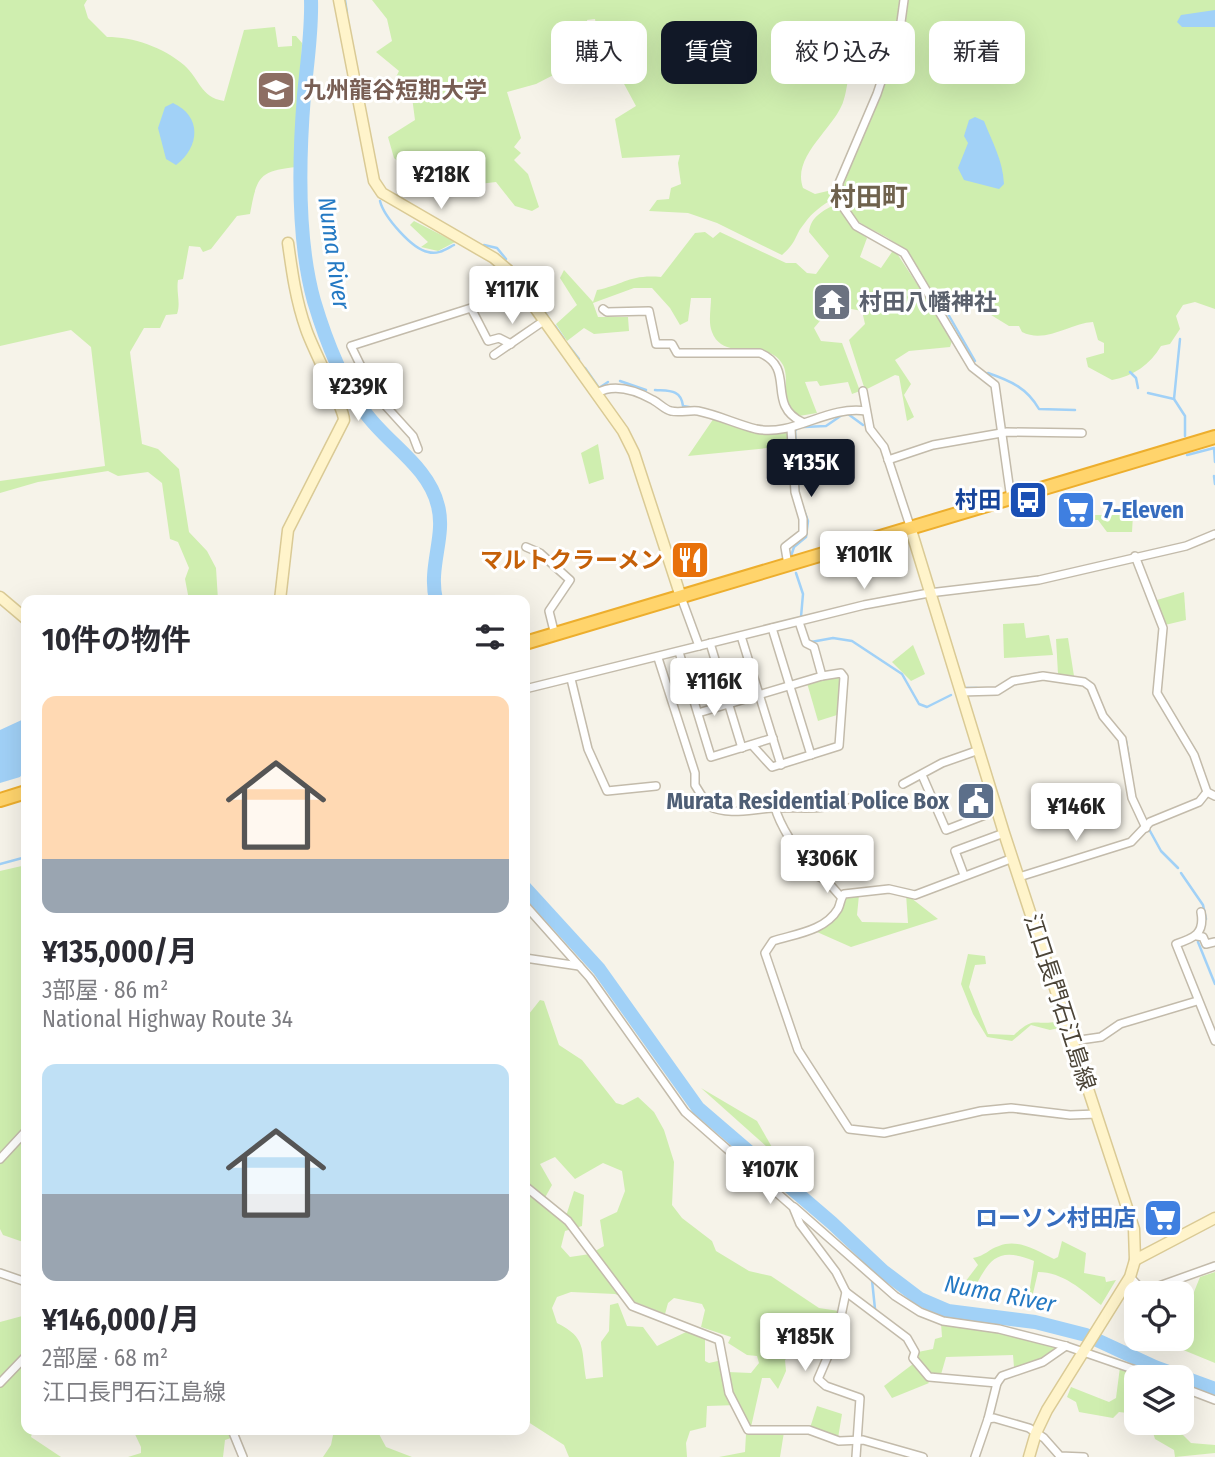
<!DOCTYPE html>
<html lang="ja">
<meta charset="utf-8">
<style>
body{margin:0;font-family:"Fira Sans Condensed","Noto Sans JP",sans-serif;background:#f7f7f7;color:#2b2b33;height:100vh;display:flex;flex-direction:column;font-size:26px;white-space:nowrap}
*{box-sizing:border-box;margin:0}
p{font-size:23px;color:#7c7c81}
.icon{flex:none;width:38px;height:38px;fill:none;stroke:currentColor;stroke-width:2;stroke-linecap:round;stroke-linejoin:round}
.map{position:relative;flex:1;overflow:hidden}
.details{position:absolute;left:21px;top:595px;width:509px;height:840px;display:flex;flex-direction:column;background:#fff;border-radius:14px;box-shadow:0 7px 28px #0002}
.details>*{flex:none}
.guide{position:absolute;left:551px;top:21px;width:558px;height:63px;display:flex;gap:14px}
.tools{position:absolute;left:1124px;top:1281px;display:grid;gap:14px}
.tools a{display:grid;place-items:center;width:70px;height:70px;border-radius:14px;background:#fff;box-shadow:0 7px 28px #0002;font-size:35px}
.price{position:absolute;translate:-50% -60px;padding:0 16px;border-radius:7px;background:#fff;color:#222;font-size:23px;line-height:46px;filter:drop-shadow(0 2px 4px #0008)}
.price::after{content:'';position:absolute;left:50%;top:42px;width:21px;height:16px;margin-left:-10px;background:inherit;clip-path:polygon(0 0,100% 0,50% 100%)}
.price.current{background:#111827;color:#fff}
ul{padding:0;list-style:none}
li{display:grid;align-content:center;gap:14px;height:371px;padding:0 21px}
li span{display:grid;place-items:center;height:217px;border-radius:14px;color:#555}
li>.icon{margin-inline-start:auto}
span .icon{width:126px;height:126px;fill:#fffc;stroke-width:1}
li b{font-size:30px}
h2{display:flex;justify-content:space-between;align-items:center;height:84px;padding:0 21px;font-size:30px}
.chip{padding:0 24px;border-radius:14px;background:#fff;box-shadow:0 7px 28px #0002;font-size:24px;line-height:63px}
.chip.current{background:#111827;color:#fff}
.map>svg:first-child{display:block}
.green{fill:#cfeeaf;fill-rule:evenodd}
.water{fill:#a1d1f7}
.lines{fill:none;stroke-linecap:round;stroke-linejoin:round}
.stream{stroke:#a1d1f7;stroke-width:2.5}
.river{stroke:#a1d1f7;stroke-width:14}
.street-casing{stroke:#c3bbab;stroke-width:10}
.secondary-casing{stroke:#daca95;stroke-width:13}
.highway-casing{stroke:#edae2d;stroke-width:16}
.street{stroke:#fff;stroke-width:7}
.secondary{stroke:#fff4cb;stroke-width:10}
.highway{stroke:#ffd46c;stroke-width:12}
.labels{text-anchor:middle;stroke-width:6;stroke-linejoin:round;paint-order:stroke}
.education-label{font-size:23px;font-weight:bold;fill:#785e54;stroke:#fff;text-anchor:start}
.worship-label{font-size:23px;font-weight:bold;fill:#5b616d;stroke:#fff;text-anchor:start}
.transit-label{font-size:23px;font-weight:bold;fill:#164399;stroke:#fff;text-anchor:end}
.shop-label{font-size:23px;font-weight:bold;fill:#366cbe;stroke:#fff;text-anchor:start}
.food-label{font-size:23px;font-weight:bold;fill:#c56008;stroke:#fff;text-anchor:end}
.service-label{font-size:23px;font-weight:bold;fill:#4e5e75;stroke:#fff;text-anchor:end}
.street-label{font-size:23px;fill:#4b4437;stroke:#fff}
.water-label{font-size:24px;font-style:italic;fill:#2479c3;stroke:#fff}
.quarter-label{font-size:26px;font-weight:bold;fill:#6f624d;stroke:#fff}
</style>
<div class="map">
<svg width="1215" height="1457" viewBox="0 0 1215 1457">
<rect width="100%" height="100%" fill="#f6f3e9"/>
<g class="green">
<path d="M 0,0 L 87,0 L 84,5 L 88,18 L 107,37 C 133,37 163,47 184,65 C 200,79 200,97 224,101 L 244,30 L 275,27 L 278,47 L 292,46 L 292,36 L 296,36 L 302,43 L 297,167 C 258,171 257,177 250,214 L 237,216 L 211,249 L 203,252 L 200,247 L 189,246 L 183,279 L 178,280 C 176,292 181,303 177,314 L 166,315 L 160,328 L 144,328 L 130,352 L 142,444 L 158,449 L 179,469 L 189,532 L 207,551 L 216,568 L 218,600 L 189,600 L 185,579 L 189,568 L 178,542 L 170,539 L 162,483 L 148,472 L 118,476 L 108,471 L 38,482 L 0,493 L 0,481 L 105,466 L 91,347 L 71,330 L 0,346 Z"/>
<path d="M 372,0 L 1215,0 L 1215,309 L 1195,302 L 1183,305 L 1176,316 L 1180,329 L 1170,344 L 1161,346 C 1150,365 1133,376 1112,380 L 1088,367 L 1086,358 L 1104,353 L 1104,343 L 1098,340 L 1093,322 C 1070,323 1046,344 1022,332 L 1019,326 L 1009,326 L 978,307 L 943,312 C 930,290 918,266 901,248 C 881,227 837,226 841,185 L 888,62 L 864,56 C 846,66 849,84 844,99 C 837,127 791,155 803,188 L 815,194 L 832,190 L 834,198 C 822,206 813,211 804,224 C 794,236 798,241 782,255 L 717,223 L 688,213 L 649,211 L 657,200 L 669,199 L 671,188 L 681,184 L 678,163 L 680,155 L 622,158 L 615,119 L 636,106 L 598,36 L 595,19 L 587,20 L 590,37 L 566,47 L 569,67 L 536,84 L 507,92 L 521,138 L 514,147 L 521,153 L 514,160 L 528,174 L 539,207 L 532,211 L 515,206 L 496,182 L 438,189 L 419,180 L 394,158 L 388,137 L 415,120 L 412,97 L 396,77 L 399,71 L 376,52 L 392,41 L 387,19 Z"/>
<path d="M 836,204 L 853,228 L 867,238 L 860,257 L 881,268 L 894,249 L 950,334 L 952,341 L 950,347 L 909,351 L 895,360 L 911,384 L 904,395 L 914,417 L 907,421 L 899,376 L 895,375 L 865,390 L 849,340 L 865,324 L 862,311 L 846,308 L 836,290 L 826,286 L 816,294 L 824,316 L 814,328 L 821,341 L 842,343 L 860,391 L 852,394 L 848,382 L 820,386 L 817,381 L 805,382 L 817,413 L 799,416 L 786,404 C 785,393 788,374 783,365 C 768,336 724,364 712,332 C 708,323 711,308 711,298 L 691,298 L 688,321 L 680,325 L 670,308 L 652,288 L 634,288 L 593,303 L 598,317 L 628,317 L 629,331 L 594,334 L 584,328 L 567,341 L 556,324 L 577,305 L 560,278 L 564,270 L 593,302 L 597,290 C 623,285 630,274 661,277 L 695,233 L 705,232 L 713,238 L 720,232 L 786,263 L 796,263 L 807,273 L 816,274 L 829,256 L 809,232 C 811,216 823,211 836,204 Z"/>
<path d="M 414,221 L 455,242 L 438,251 L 421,247 L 428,242 L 410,225 Z"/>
<path d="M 714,418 L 759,432 L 787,432 L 788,446 L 688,456 Z"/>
<path d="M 598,444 L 604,479 L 589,484 L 581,453 Z"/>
<path d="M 1092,515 L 1133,515 L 1132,532 L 1107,532 L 1098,520 L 1086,520 Z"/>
<path d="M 1184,592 L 1186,620 L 1165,625 L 1157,600 Z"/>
<path d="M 1024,623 L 1026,638 L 1049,635 L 1053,655 L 1004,658 L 1003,624 Z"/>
<path d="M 1068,638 L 1074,676 L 1058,674 L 1056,639 Z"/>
<path d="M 913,645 L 925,674 L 911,681 L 892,662 Z"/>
<path d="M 836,676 L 840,678 L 837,715 L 818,721 L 807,683 Z"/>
<path d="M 26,865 L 26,1243 L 3,1235 L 0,1229 L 0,871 Z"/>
<path d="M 906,894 L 938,919 L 851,947 L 817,932 L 841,912 L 845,897 L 859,895 L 857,915 L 862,922 L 908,923 Z"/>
<path d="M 968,954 L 985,956 L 986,964 L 975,965 L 969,987 L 988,1034 L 1014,1035 C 1034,1016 1033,1025 1056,1022 L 1059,1028 L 1050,1030 L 1031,1025 L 1012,1041 L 987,1037 L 973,1014 L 961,984 Z"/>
<path d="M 540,1000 L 544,1001 L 559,1045 L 582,1060 L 616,1103 L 623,1105 L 638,1097 L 654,1112 L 664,1130 L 674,1162 L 672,1205 L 682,1218 L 712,1241 L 716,1251 L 749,1271 L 771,1276 L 819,1308 L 839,1311 L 831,1341 L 809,1336 L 785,1360 L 786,1371 L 778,1389 L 770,1378 L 762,1378 L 751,1427 L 738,1405 L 707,1406 L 706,1427 L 690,1431 L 686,1443 L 687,1457 L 569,1457 L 564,1445 L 525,1420 L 525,1019 ZM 555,1157 L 575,1179 L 603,1163 L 622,1171 L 625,1191 L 617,1212 L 600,1220 L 604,1246 L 590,1254 L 570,1257 L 561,1247 L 565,1231 L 582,1226 L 584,1195 L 574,1191 L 567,1213 L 556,1216 L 542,1203 L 552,1185 L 540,1164 ZM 571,1292 L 615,1294 L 665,1314 L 668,1303 L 674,1298 L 702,1304 L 705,1310 L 701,1327 L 731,1337 L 728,1343 L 747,1355 L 757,1356 L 759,1363 L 751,1373 L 728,1372 L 724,1386 L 718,1361 L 709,1363 L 705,1361 L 705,1339 L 700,1331 L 686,1332 L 657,1346 L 643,1327 L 627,1326 L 618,1303 L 610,1305 L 609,1331 L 601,1342 L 603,1377 L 586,1379 C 581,1349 587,1338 557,1323 L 552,1308 L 557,1297 Z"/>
<path d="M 701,1088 L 757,1121 L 777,1156 Z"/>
<path d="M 1062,1241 L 1086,1253 L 1084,1273 L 1105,1277 L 1106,1282 L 1116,1280 L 1101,1305 C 1082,1290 1063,1272 1038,1272 L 1031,1302 L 1028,1301 L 1034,1261 C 993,1244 988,1264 970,1296 L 956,1294 L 978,1265 L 973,1258 C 985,1256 989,1249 999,1246 C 1018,1238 1037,1251 1054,1259 L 1058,1257 Z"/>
<path d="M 1215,1272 L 1215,1363 L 1176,1347 L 1174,1339 L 1181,1339 L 1181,1309 L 1186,1312 L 1200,1277 Z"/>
<path d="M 26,1315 L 26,1430 L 33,1430 L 31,1437 L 61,1457 L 0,1457 L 0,1322 Z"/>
<path d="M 941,1323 L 997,1331 L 1058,1347 L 1042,1360 L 1014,1367 L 1013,1355 L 946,1357 L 940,1378 C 928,1372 919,1366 918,1352 L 933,1349 L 935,1339 L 942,1337 Z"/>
<path d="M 913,1364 L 929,1383 L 892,1398 L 884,1386 Z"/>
<path d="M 1120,1367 L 1145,1377 L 1136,1377 L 1136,1414 L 1119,1412 L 1113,1418 L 1079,1412 L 1076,1402 L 1067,1397 L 1071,1387 L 1109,1402 L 1116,1398 Z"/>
<path d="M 817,1406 L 842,1414 L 838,1438 L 810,1428 Z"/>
<path d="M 1150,1423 L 1171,1423 L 1191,1443 L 1215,1445 L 1215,1453 L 1175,1457 L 1174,1450 L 1155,1439 Z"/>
<path d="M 133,1430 L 233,1430 L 231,1438 L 225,1440 L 223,1457 L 128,1457 L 141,1453 L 141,1447 Z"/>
<path d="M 334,1430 L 367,1430 L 379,1434 L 386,1447 L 412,1457 L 323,1457 L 331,1445 Z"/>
<path d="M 784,1432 L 780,1457 L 719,1457 L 745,1452 L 746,1434 Z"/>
</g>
<g class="water">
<path d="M 1215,10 L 1215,27 L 1182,27 L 1177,22 L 1181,15 Z"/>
<path d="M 173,103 C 202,116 200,147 176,165 L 166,159 L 158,128 L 165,107 Z"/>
<path d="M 975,117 L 984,121 C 992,142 1003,160 1004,184 L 999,189 L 964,180 L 958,168 L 968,143 L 964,136 L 969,120 Z"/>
<path d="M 26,718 L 23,773 L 20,777 L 0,783 L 0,730 Z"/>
</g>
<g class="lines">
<g class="stream">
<path d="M 345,0 L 347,13"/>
<path d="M 380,201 C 384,217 412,249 428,252 C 438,255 446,249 454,245"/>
<path d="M 484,245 L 497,248 L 506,259"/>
<path d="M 519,277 L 535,299"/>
<path d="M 541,307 L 550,320"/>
<path d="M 948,314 L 975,361"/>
<path d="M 555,326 L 564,339"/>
<path d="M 568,345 L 579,359"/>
<path d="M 585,368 L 599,388 L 608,382"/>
<path d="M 1130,372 L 1136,378 L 1138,388"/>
<path d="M 988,373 C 1011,381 1027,388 1039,409 L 1075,410"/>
<path d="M 620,381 L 646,390"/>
<path d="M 655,390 C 669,391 681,389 683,406 L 695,408"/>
<path d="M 1148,393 L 1174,399 L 1185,416 L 1185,436"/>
<path d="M 1174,399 L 1180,339"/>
<path d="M 848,414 L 863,425"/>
<path d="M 799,426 L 795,431 L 799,495"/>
<path d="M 804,427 L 826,426 L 842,415"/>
<path d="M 1187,455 L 1214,448 L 1215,462"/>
<path d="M 1214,476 L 1215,484"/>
<path d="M 791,556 L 794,547 L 806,537 L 808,521 L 802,505"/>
<path d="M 796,573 L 803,594 L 801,617"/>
<path d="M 811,642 L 833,638 L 852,641 L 902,674 L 919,704 L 927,707 L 951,695"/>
<path d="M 1011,679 L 1039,673"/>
<path d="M 1094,687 L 1101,703"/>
<path d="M 966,688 L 977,688"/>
<path d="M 1126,741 L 1129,759"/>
<path d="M 1150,831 L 1161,851 L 1178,868"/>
<path d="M 0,864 L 26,857"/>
<path d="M 1181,873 L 1203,905 L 1206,919"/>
<path d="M 1198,942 L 1215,984"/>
<path d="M 872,1280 L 875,1309"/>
</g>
<g class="river">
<path d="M 311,0 C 312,32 307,63 304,95 C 299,157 297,240 314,301 C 325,338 340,379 364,411 C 386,443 429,466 438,506 C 446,536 428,567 436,600"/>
<path d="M 525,888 L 599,969 L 698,1108 L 832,1223 L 883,1271 L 920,1299 L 948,1311 L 1035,1322 L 1086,1335 L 1155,1367 L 1215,1389"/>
</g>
<g class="street-casing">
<g id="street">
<path d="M 904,0 L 901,22 L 877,94 L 839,183 L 838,200 L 856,226 L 904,253 L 972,367 L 995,385 L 1011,499"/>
<path d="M 603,309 L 607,312 L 649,311 L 656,344 L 672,344 L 677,353 L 760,353 C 797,369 765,404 802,422"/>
<path d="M 494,355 L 545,320"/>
<path d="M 863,391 L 870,429 L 884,447 L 911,529"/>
<path d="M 597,393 C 615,383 635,390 653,400 C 659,403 665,410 671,411 C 679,413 690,410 698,411 C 718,415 736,424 756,429 C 794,437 827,405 866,411"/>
<path d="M 418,449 L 413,436 L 374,393 L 351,346 L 471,308 L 488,341 L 499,338 L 511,344"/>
<path d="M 888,460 L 933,445 L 1007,432 L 1082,433"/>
<path d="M 526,547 L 540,553 L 570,580 L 549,611 L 555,635"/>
<path d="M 1135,556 L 1163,628 L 1157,693 L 1194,755 L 1207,792 L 1215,796"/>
<path d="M 788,565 L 785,547 L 803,533 L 803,519 L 795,492 L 791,429"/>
<path d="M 681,597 L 699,646"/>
<path d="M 772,628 L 811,755"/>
<path d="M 741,636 L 781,765"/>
<path d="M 710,643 L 742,748"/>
<path d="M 679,652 L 711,757 L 773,738"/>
<path d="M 658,658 L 695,773 L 695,785 L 708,806 C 731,816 750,809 774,808 C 800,806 826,813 850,798"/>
<path d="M 571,679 L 588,749 L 607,791 L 656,786"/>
<path d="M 525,689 L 864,605 L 929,593 L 1039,580 L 1186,546 L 1215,534"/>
<path d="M 960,692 L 997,691 L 1013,681 L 1043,676 L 1084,682 L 1091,687 L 1103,716 L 1122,739 L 1132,798 L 1146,828"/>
<path d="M 698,713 L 822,676 L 814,647 L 806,643 L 799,622"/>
<path d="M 752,745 L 772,767 L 839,746 L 844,677 L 841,673 L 822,676"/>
<path d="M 922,775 L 946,830 L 998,810"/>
<path d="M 903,784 L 942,763 L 979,750"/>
<path d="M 775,807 C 781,833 801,848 802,869 L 826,880 L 841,897"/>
<path d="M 1013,858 L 915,895 L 889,889 L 844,894 C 840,899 841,903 838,909 C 825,931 795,934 773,941 L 765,953 L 798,1050 L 849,1129 L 884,1133 L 981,1111 L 1011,1108 L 1070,1115 L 1097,1114"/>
<path d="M 964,875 L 955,851 L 1004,833"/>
<path d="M 1019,877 L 1131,842 L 1150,822 L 1199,802 L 1207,792"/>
<path d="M 525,905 L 590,978 L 685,1112 L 793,1207 L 800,1224 L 836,1272 L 846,1292 L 907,1338 L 915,1352 L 913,1358 L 929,1377 L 997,1383"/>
<path d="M 1201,912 C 1205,934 1194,938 1176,944 L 1215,1041"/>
<path d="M 1197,936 L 1203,937 L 1206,944 L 1215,942"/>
<path d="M 525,958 L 579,966"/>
<path d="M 1073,1041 L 1101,1037 L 1120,1024 L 1197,1001"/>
<path d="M 0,1159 L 26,1131"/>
<path d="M 525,1186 L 568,1221 L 632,1306 L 719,1340 L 729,1393 L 748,1430 L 809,1430 L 839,1441 L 863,1440 L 923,1457"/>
<path d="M 794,1207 L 895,1296 L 920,1312 L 943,1321 L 999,1329 L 1066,1346 L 1156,1377"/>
<path d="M 0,1273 L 26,1282"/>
<path d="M 1130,1277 L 1145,1293"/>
<path d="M 1145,1291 L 1215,1266"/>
<path d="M 846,1292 L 837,1335 L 818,1379 L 826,1386 L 860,1398 L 856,1457"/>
<path d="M 1160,1339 L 1163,1345"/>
<path d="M 0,1383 L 26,1356"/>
<path d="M 1181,1387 L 1215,1400"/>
<path d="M 988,1419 L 997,1383 L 1002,1376 L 1043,1362 L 1066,1346"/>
<path d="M 232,1430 L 243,1457"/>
<path d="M 975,1457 L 988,1419 L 994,1418 L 1029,1428 L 1044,1438 L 1060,1456 L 1084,1457"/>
</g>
</g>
<g class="secondary-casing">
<g id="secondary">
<path d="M 339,0 L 374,181 L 382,193 L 494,258 L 508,270 L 623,431 L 634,453 L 681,597"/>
<path d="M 911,530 L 1004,833 L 1134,1229 L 1135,1260 L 1130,1277 L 1047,1410 L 1036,1433 L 1029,1457"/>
<path d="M 0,597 L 26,619"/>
<path d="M 280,600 L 288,530 L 344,420 C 344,408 312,348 306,329 C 296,301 292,272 288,243"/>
<path d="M 1135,1260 L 1215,1218"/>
</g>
</g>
<g class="highway-casing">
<g id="highway">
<path d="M 525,643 L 1215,437"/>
<path d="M 0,800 L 26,792"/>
</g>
</g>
<use href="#street" class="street"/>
<use href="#secondary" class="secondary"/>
<use href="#highway" class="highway"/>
</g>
<defs>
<g id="university-square" transform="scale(2.0125)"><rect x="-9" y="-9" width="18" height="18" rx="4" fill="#8d6e63" stroke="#fff"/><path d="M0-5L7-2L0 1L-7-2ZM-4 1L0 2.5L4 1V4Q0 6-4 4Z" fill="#fff"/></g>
<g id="temple-square" transform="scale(2.0125)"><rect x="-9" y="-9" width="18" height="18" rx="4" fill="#6b7280" stroke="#fff"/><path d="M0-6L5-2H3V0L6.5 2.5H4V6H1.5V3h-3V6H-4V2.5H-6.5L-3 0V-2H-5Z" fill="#fff"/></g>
<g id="bus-square" transform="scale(2.0125)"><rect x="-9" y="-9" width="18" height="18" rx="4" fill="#1a4fb4" stroke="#fff"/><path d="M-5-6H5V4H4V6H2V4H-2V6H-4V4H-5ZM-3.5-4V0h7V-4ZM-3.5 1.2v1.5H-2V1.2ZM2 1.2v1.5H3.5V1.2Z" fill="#fff"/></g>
<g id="supermarket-square" transform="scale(2.0125)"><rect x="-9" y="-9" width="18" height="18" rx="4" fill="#3f7fe0" stroke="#fff"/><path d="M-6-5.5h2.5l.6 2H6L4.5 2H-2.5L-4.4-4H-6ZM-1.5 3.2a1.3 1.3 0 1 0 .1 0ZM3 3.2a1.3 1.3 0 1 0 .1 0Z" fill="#fff"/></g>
<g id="restaurant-square" transform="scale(2.0125)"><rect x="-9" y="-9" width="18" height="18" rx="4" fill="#e8710a" stroke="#fff"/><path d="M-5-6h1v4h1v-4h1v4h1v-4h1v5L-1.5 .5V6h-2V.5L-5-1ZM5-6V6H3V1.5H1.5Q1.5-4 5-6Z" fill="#fff"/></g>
<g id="civic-square" transform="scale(2.0125)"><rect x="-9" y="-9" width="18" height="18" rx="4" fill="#5c6f8a" stroke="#fff"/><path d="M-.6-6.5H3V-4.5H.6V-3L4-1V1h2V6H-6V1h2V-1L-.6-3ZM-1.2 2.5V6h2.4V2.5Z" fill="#fff"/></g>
</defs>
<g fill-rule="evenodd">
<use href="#university-square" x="276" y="90"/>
<use href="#temple-square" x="832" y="302"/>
<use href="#bus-square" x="1028" y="500"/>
<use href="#supermarket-square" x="1076" y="510"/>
<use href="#restaurant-square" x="690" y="560"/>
<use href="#civic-square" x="976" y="801"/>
<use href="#supermarket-square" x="1163" y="1218"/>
</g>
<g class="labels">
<g class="education-label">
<text x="303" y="98">九州龍谷短期大学</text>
</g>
<g class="worship-label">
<text x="859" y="310">村田八幡神社</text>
</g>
<g class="transit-label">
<text x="1001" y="508">村田</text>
</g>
<g class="shop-label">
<text x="1103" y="518">7-Eleven</text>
<text x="1136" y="1226" text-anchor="end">ローソン村田店</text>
</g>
<g class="food-label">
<text x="663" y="568">マルトクラーメン</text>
</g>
<g class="service-label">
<text x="949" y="809">Murata Residential Police Box</text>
</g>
<g class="street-label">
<text transform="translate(1060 1002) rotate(72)" y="8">江口長門石江島線</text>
</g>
<g class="water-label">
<text transform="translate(334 253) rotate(82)" y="8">Numa River</text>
<text transform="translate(1000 1294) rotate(11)" y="8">Numa River</text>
</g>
<g class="quarter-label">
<text x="869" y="206">村田町</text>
</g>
</g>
</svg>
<div class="tools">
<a><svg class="icon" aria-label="locate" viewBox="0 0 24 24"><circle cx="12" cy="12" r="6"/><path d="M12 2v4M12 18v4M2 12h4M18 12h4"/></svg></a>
<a><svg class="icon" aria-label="layers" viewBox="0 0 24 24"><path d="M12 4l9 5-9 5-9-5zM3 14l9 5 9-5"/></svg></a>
</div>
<b class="price" style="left:441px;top:211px">¥218K</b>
<b class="price" style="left:512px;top:326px">¥117K</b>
<b class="price" style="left:358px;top:423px">¥239K</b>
<b class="price current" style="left:811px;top:499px">¥135K</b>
<b class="price" style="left:864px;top:591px">¥101K</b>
<b class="price" style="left:714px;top:718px">¥116K</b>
<b class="price" style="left:1076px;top:843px">¥146K</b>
<b class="price" style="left:827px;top:895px">¥306K</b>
<b class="price" style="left:770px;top:1206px">¥107K</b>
<b class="price" style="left:805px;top:1373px">¥185K</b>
<div class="guide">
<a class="chip">購入</a>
<a class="chip current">賃貸</a>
<a class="chip">絞り込み</a>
<a class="chip">新着</a>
</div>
<section class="details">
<h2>10件の物件<svg class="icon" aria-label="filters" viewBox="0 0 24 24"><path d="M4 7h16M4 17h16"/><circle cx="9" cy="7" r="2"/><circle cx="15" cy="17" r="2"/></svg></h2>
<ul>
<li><span style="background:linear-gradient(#ffd9b3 75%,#9aa5b1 0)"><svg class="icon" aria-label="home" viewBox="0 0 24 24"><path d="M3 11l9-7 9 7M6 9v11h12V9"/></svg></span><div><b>¥135,000/月</b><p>3部屋 · 86 m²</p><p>National Highway Route 34</p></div></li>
<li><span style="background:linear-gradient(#bfe0f5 60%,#9aa5b1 0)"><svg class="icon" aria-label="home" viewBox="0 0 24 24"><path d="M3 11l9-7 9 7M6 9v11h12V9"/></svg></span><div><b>¥146,000/月</b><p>2部屋 · 68 m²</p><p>江口長門石江島線</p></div></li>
</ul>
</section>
</div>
